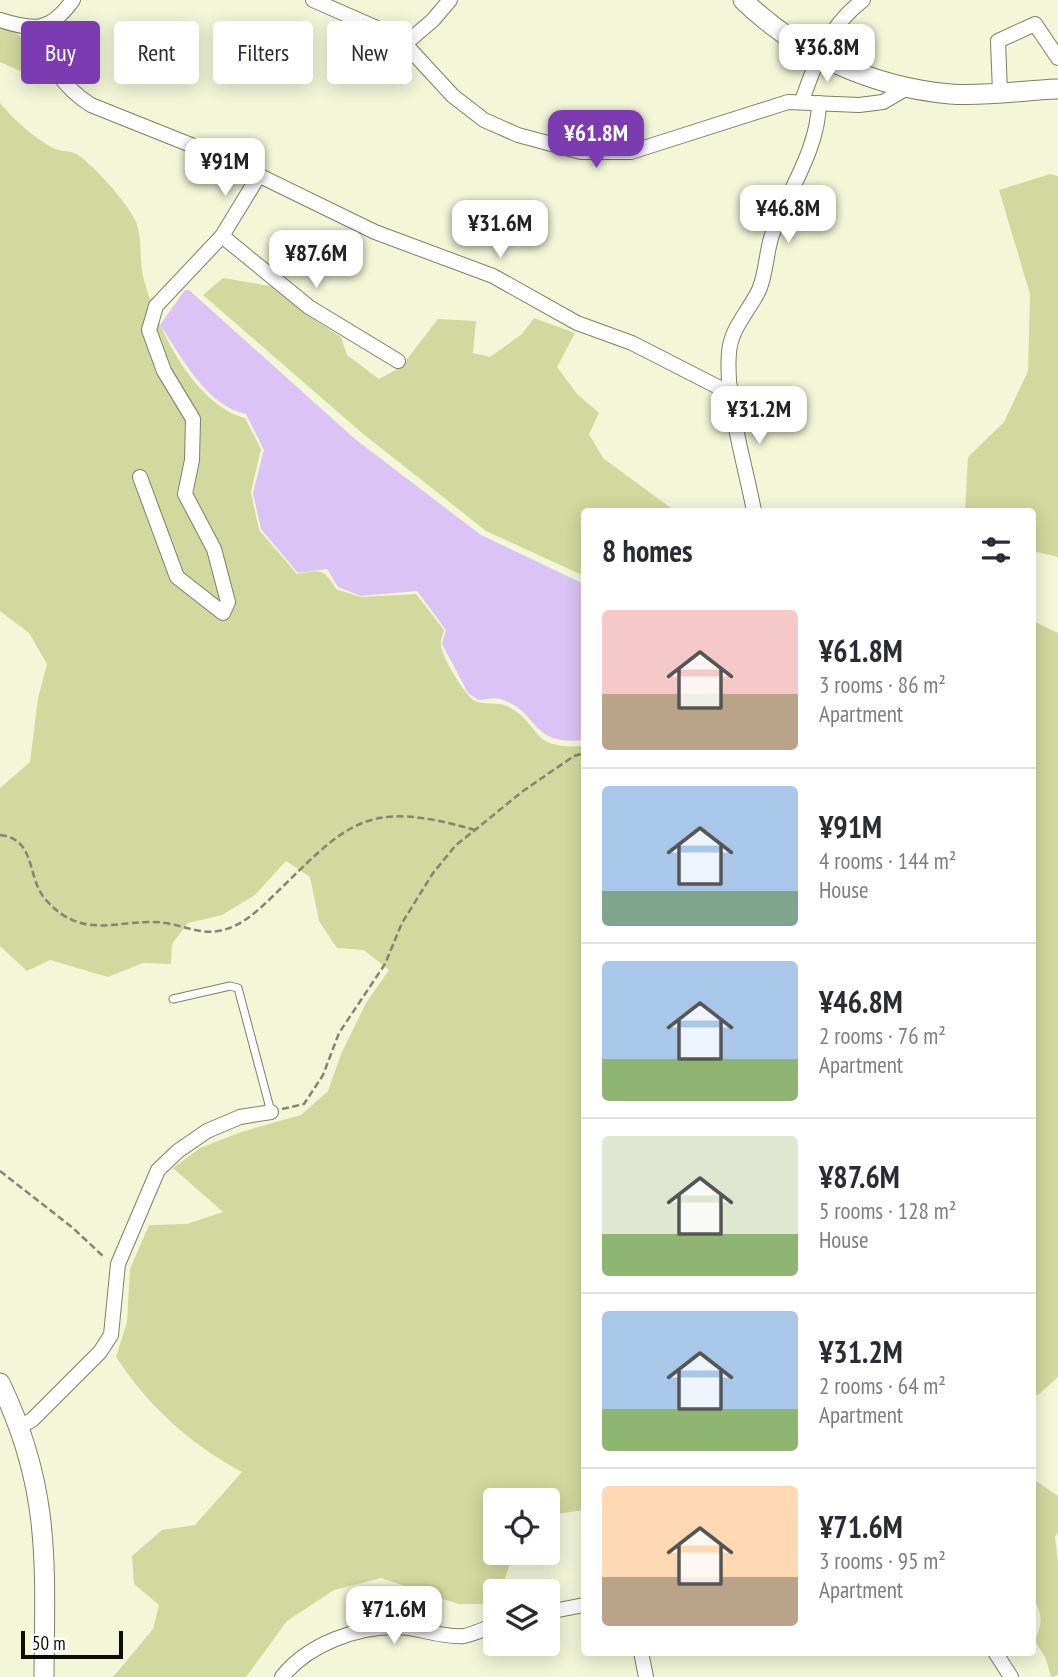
<!DOCTYPE html>
<meta charset="utf-8">
<style>
body{margin:0;font-family:"PT Sans Narrow",sans-serif;background:#f7f7f7;color:#2b2b33;height:100vh;display:flex;flex-direction:column;font-size:26px;white-space:nowrap}
*{box-sizing:border-box;margin:0}
p{font-size:23px;color:#7c7c81}
.icon{flex:none;width:38px;height:38px;fill:none;stroke:currentColor;stroke-width:2;stroke-linecap:round;stroke-linejoin:round}
.map{position:relative;flex:1;overflow:hidden}
.drawer{position:absolute;left:581px;top:508px;width:455px;height:1148px;display:flex;flex-direction:column;background:#fff;border-radius:7px;box-shadow:0 4px 18px #0003}
.drawer>*{flex:none}
.banner{position:absolute;left:21px;top:21px;width:455px;height:63px;display:flex;gap:14px}
.tools{position:absolute;left:483px;top:1488px;display:grid;gap:14px}
.tools a{display:grid;place-items:center;width:77px;height:77px;border-radius:7px;background:#fff;box-shadow:0 4px 18px #0003;font-size:35px}
.scale{position:absolute;left:21px;bottom:18px;width:102px;box-sizing:border-box;padding-left:7px;border:4px solid #0c0d04;border-top:0;font-size:19px;line-height:24px;white-space:nowrap;color:#0c0d04;-webkit-text-stroke:5px #fff;paint-order:stroke}
.price{position:absolute;translate:-50% -60px;padding:0 16px;border-radius:14px;background:#fff;color:#222;font-size:23px;line-height:46px;filter:drop-shadow(0 2px 4px #0008)}
.price::after{content:'';position:absolute;left:50%;top:42px;width:21px;height:16px;margin-left:-10px;background:inherit;clip-path:polygon(0 0,100% 0,50% 100%)}
.price.selected{background:#7c3cb1;color:#fff}
ul{padding:0;list-style:none}
li{display:flex;align-items:center;gap:21px;height:175px;padding:0 21px}
li+li{border-top:2px solid #e1e1e2}
li span{display:grid;place-items:center;flex:none;width:196px;height:140px;border-radius:7px;color:#555}
li>.icon{margin-inline-start:auto}
span .icon{width:84px;height:84px;fill:#fffc;stroke-width:1}
li b{font-size:30px}
h2{display:flex;justify-content:space-between;align-items:center;height:84px;padding:0 21px;font-size:30px}
.tag{padding:0 24px;border-radius:7px;background:#fff;box-shadow:0 4px 18px #0003;font-size:24px;line-height:63px}
.tag.selected{background:#7c3cb1;color:#fff}
.map>svg:first-child{display:block}
.green{fill:#d2d99e}
.water{fill:#dbc4f5}
.lines{fill:none;stroke-linecap:round;stroke-linejoin:round}
.lane-casing{stroke:#7d8065;stroke-width:9}
.street-casing{stroke:#7d8065;stroke-width:16}
.secondary-casing{stroke:#7d8065;stroke-width:21}
.path{stroke:#828570;stroke-width:2.5;stroke-dasharray:7 3.5;stroke-linecap:butt}
.lane{stroke:#fff;stroke-width:7}
.street{stroke:#fff;stroke-width:14}
.secondary{stroke:#fff;stroke-width:19}
</style>
<div class="map">
<svg width="1058" height="1677" viewBox="0 0 1058 1677">
<rect width="100%" height="100%" fill="#f3f7d8"/>
<g class="green">
<path d="M 0,28 C 26,33 34,50 47,72 L 36,78 L 0,62 Z"/>
<path d="M 0,103 C 14,120 33,137 53,148 C 60,152 71,150 78,155 C 95,167 124,199 134,218 C 143,234 139,259 143,276 C 155,325 194,405 245,418 L 261,449 L 251,492 L 259,530 L 297,574 C 321,570 323,567 336,589 L 361,597 L 416,594 L 444,630 C 443,634 440,642 441,646 C 442,657 465,696 475,701 C 484,705 497,702 507,706 C 544,725 527,750 584,746 L 584,1510 L 550,1515 L 548,1522 L 548,1500 L 495,1500 L 495,1552 L 538,1552 L 509,1566 L 501,1591 L 495,1591 L 495,1596 L 485,1604 L 458,1604 L 381,1578 L 334,1590 L 287,1621 L 246,1677 L 113,1677 L 153,1629 L 159,1605 L 134,1584 L 132,1556 L 162,1530 L 195,1525 L 242,1472 C 190,1444 148,1406 116,1357 L 127,1322 L 130,1269 L 149,1225 L 187,1224 L 223,1212 L 173,1168 L 200,1148 L 241,1132 L 301,1115 L 328,1091 L 341,1054 L 366,1003 L 389,970 L 364,950 L 337,948 L 319,921 L 310,877 L 286,861 L 255,895 L 222,915 L 188,923 L 172,944 L 171,964 L 143,963 L 108,977 L 50,960 L 27,971 L 0,946 L 0,788 L 30,762 L 38,698 L 47,664 L 29,633 L 0,611 Z"/>
<path d="M 1050,174 L 1058,176 L 1058,557 L 1033,551 L 1032,511 L 965,511 L 968,457 L 1004,422 L 1028,371 L 1030,294 L 999,190 Z"/>
<path d="M 223,278 L 276,287 L 307,315 L 341,337 L 347,355 L 379,379 L 401,367 L 438,319 L 476,321 L 473,353 L 490,357 L 522,334 L 534,318 L 575,333 L 557,367 L 577,394 L 599,413 L 589,434 L 603,458 L 675,511 L 584,511 L 584,576 L 486,531 L 362,433 L 203,295 Z"/>
<path d="M 1033,621 L 1058,633 L 1058,1377 L 1038,1395 L 1033,1395 Z"/>
<path d="M 1033,1479 L 1058,1496 L 1058,1532 L 1055,1537 L 1058,1561 L 1058,1675 L 1051,1677 L 1046,1659 L 1035,1641 C 1047,1612 1037,1614 1032,1589 C 1027,1559 1032,1511 1033,1479 Z"/>
</g>
<path class="water" d="M 185,290 L 189,290 L 355,439 L 481,535 L 584,584 L 584,740 C 528,746 540,711 500,699 C 494,697 485,700 478,700 L 468,693 L 442,644 L 446,630 L 417,591 L 361,596 L 338,587 L 327,569 L 298,573 L 261,529 L 253,493 L 264,450 L 246,414 C 206,406 182,357 160,325 Z"/>
<g class="lines">
<g class="lane-casing">
<path id="lane" d="M 173,999 L 230,986 L 238,988 L 271,1112"/>
</g>
<g class="street-casing">
<g id="street">
<path d="M 313,0 L 386,32 L 405,44 L 453,96 L 484,120 L 518,135 L 581,152 L 631,152 L 788,102 L 859,105 L 883,102 L 907,88"/>
<path d="M 0,20 C 35,31 50,32 73,0"/>
<path d="M 36,29 C 42,57 66,90 91,105 L 221,157 L 375,232 L 493,276 L 577,323 L 632,343 L 720,388 L 730,387"/>
<path d="M 405,44 L 433,20 L 450,0"/>
<path d="M 1000,92 L 998,41 L 1035,24 L 1058,58"/>
<path d="M 802,101 C 816,60 828,27 863,0"/>
<path d="M 222,236 L 309,307 L 398,361"/>
<path d="M 140,477 L 177,577 L 223,613 L 228,602 L 214,549 L 185,494 L 192,460 L 193,419 L 164,371 L 149,330 L 156,306 L 222,236 L 258,177"/>
<path d="M 754,511 C 745,463 725,401 729,352 C 731,328 749,311 759,290 C 766,274 766,255 771,238 C 786,193 818,152 819,103"/>
<path d="M 21,1426 L 32,1420 L 100,1352 L 111,1335 L 118,1264 L 158,1170 L 178,1151 L 207,1131 L 240,1117 L 271,1112"/>
<path d="M 548,1612 L 584,1605"/>
<path d="M 641,1652 L 646,1677"/>
<path d="M 995,1652 L 1011,1677"/>
<path d="M 282,1677 C 308,1644 358,1626 399,1627 C 420,1628 443,1638 464,1636 C 474,1634 486,1628 495,1625"/>
</g>
</g>
<g class="secondary-casing">
<g id="secondary">
<path d="M 743,0 C 798,54 873,87 950,94 C 985,97 1023,90 1058,89"/>
<path d="M 0,1383 C 51,1488 45,1564 44,1677"/>
</g>
</g>
<g class="path">
<path d="M 0,835 C 37,839 26,878 46,900 C 84,943 120,917 166,923 C 184,926 199,934 218,931 C 241,927 255,913 271,898 C 348,823 364,798 475,830"/>
<path d="M 282,1109 L 304,1104 L 323,1075 L 339,1033 L 385,964 L 402,923 L 433,873 L 456,845 L 475,830 L 523,791 L 574,756 L 584,753"/>
<path d="M 0,1171 L 73,1228 L 105,1258"/>
</g>
<use href="#lane" class="lane"/>
<use href="#street" class="street"/>
<use href="#secondary" class="secondary"/>
</g>
</svg>
<div class="tools">
<a><svg class="icon" aria-label="locate" viewBox="0 0 24 24"><circle cx="12" cy="12" r="6"/><path d="M12 2v4M12 18v4M2 12h4M18 12h4"/></svg></a>
<a><svg class="icon" aria-label="layers" viewBox="0 0 24 24"><path d="M12 4l9 5-9 5-9-5zM3 14l9 5 9-5"/></svg></a>
</div>
<div class="scale">50 m</div>
<b class="price" style="left:827px;top:84px">¥36.8M</b>
<b class="price selected" style="left:596px;top:170px">¥61.8M</b>
<b class="price" style="left:225px;top:198px">¥91M</b>
<b class="price" style="left:788px;top:245px">¥46.8M</b>
<b class="price" style="left:500px;top:260px">¥31.6M</b>
<b class="price" style="left:316px;top:290px">¥87.6M</b>
<b class="price" style="left:759px;top:446px">¥31.2M</b>
<b class="price" style="left:394px;top:1646px">¥71.6M</b>
<div class="banner">
<a class="tag selected">Buy</a>
<a class="tag">Rent</a>
<a class="tag">Filters</a>
<a class="tag">New</a>
</div>
<section class="drawer">
<h2>8 homes<svg class="icon" aria-label="filters" viewBox="0 0 24 24"><path d="M4 7h16M4 17h16"/><circle cx="9" cy="7" r="2"/><circle cx="15" cy="17" r="2"/></svg></h2>
<ul>
<li><span style="background:linear-gradient(#f6c9c9 60%,#b9a48a 0)"><svg class="icon" aria-label="home" viewBox="0 0 24 24"><path d="M3 11l9-7 9 7M6 9v11h12V9"/></svg></span><div><b>¥61.8M</b><p>3 rooms · 86 m²</p><p>Apartment</p></div></li>
<li><span style="background:linear-gradient(#a9c7e8 75%,#7fa58c 0)"><svg class="icon" aria-label="home" viewBox="0 0 24 24"><path d="M3 11l9-7 9 7M6 9v11h12V9"/></svg></span><div><b>¥91M</b><p>4 rooms · 144 m²</p><p>House</p></div></li>
<li><span style="background:linear-gradient(#a9c7e8 70%,#8fb573 0)"><svg class="icon" aria-label="home" viewBox="0 0 24 24"><path d="M3 11l9-7 9 7M6 9v11h12V9"/></svg></span><div><b>¥46.8M</b><p>2 rooms · 76 m²</p><p>Apartment</p></div></li>
<li><span style="background:linear-gradient(#dfe7d0 70%,#8fb573 0)"><svg class="icon" aria-label="home" viewBox="0 0 24 24"><path d="M3 11l9-7 9 7M6 9v11h12V9"/></svg></span><div><b>¥87.6M</b><p>5 rooms · 128 m²</p><p>House</p></div></li>
<li><span style="background:linear-gradient(#a9c7e8 70%,#8fb573 0)"><svg class="icon" aria-label="home" viewBox="0 0 24 24"><path d="M3 11l9-7 9 7M6 9v11h12V9"/></svg></span><div><b>¥31.2M</b><p>2 rooms · 64 m²</p><p>Apartment</p></div></li>
<li><span style="background:linear-gradient(#ffd9b3 65%,#b9a48a 0)"><svg class="icon" aria-label="home" viewBox="0 0 24 24"><path d="M3 11l9-7 9 7M6 9v11h12V9"/></svg></span><div><b>¥71.6M</b><p>3 rooms · 95 m²</p><p>Apartment</p></div></li>
</ul>
</section>
</div>
